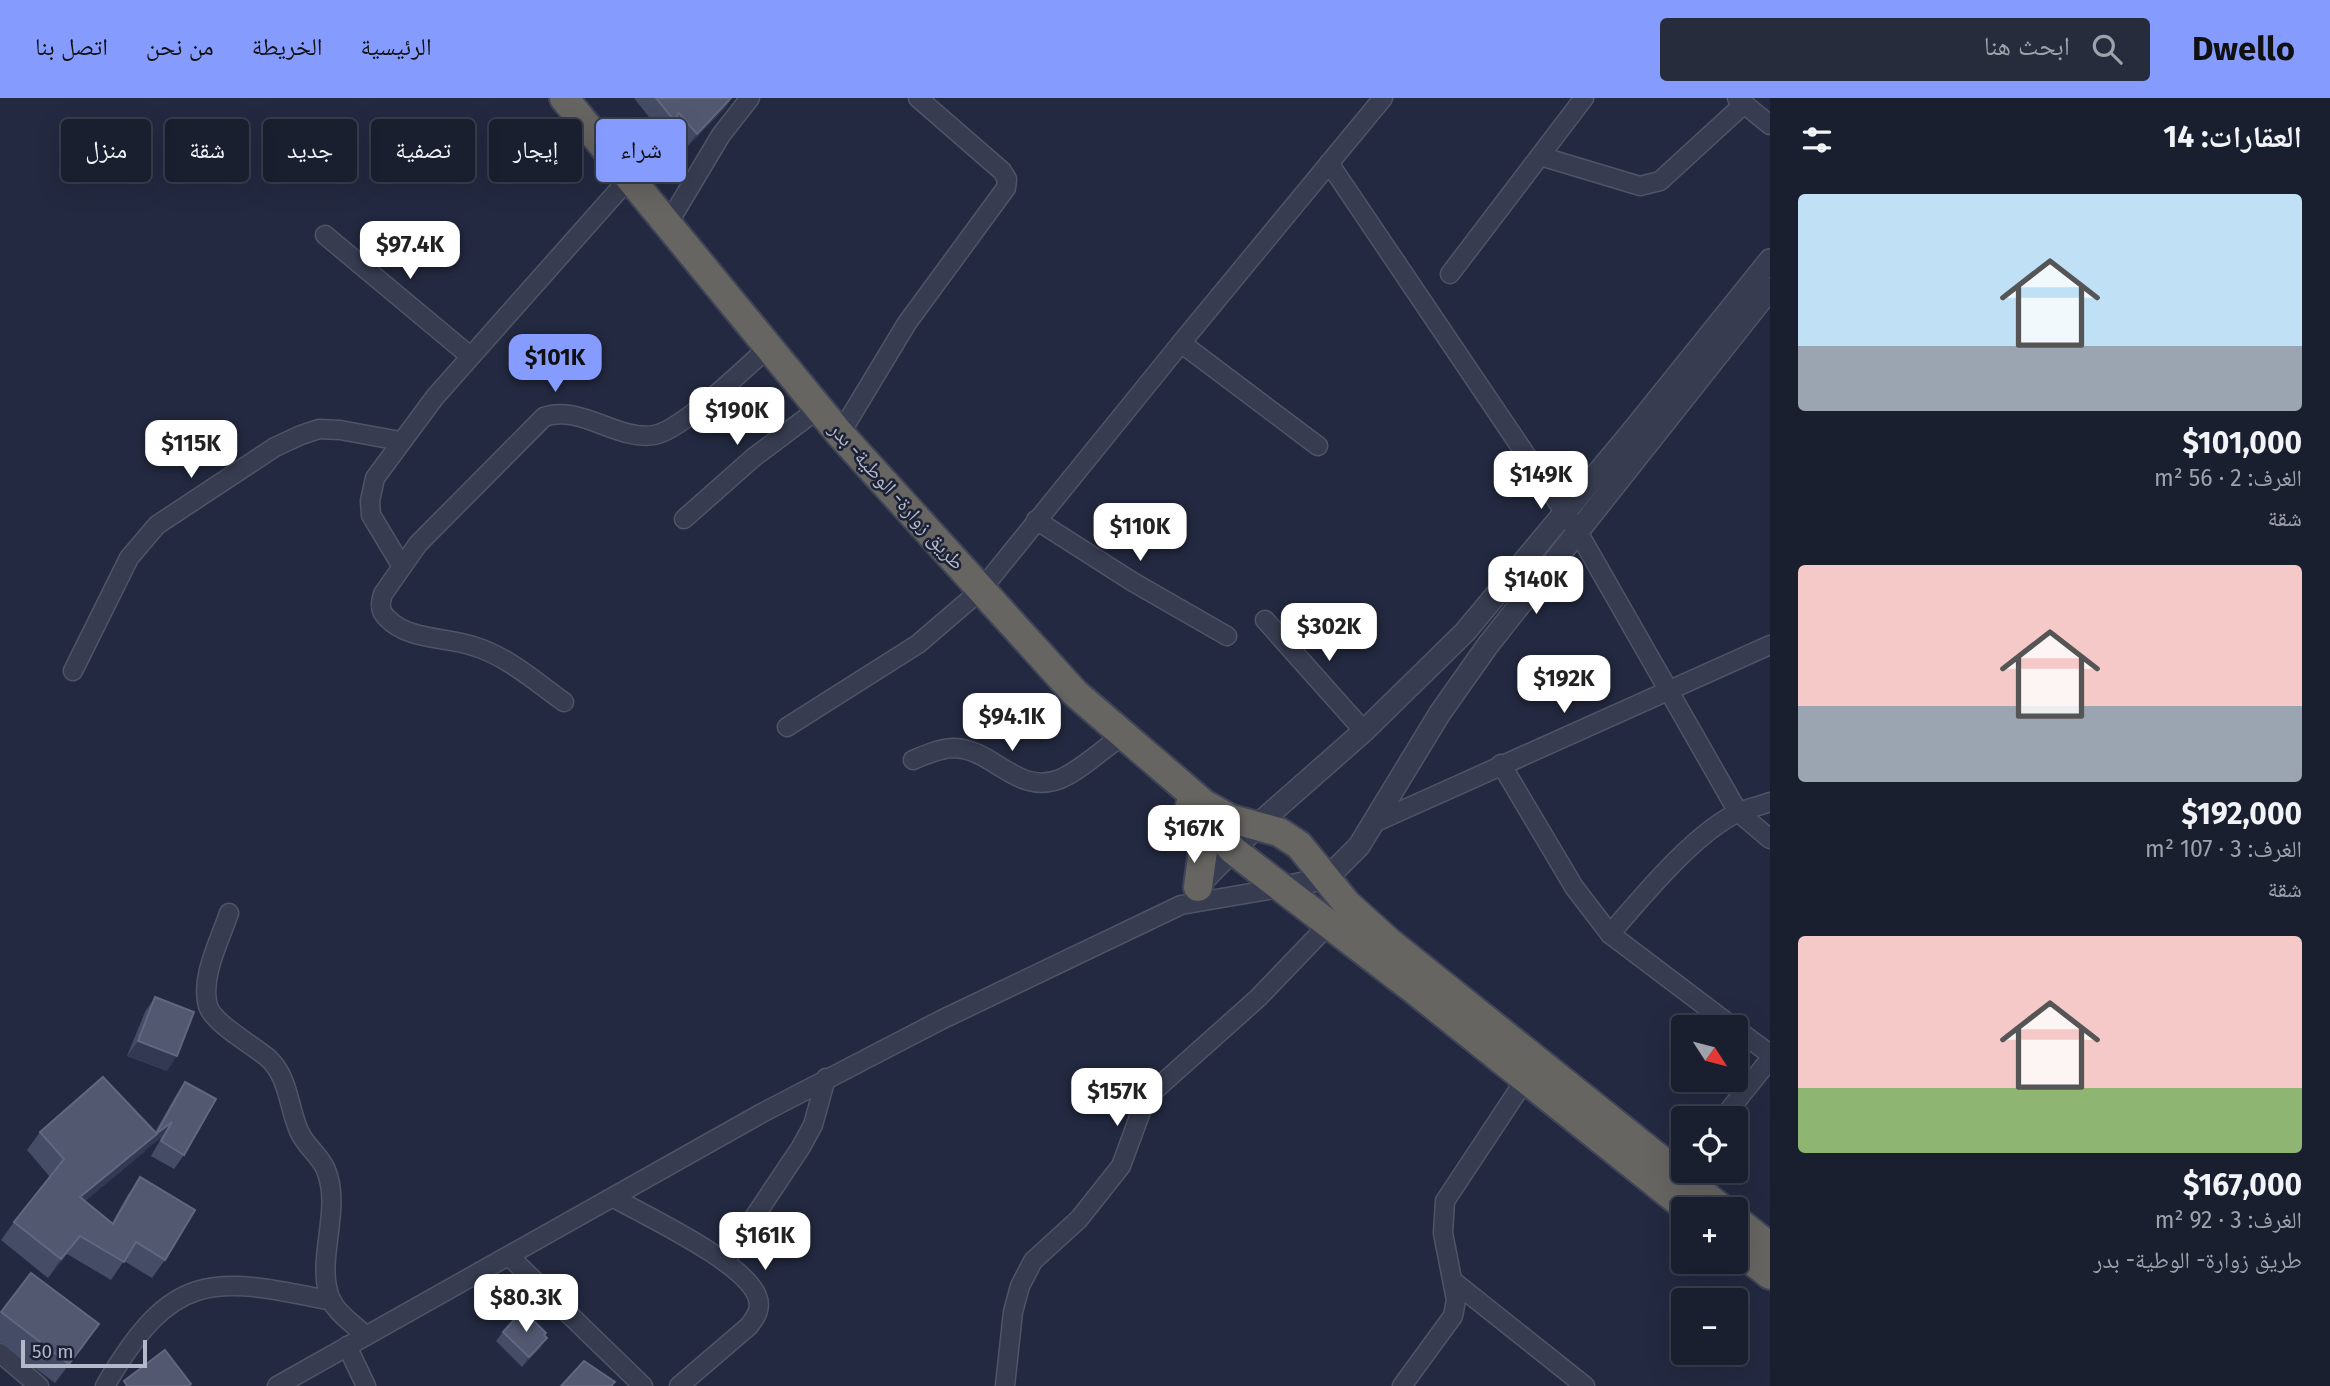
<!DOCTYPE html>
<html lang="ar">
<meta charset="utf-8">
<style>
body{margin:0;font-family:"Fira Sans","Noto Naskh Arabic",sans-serif;background:#272c3c;color:#f1f3f6;direction:rtl;height:100vh;display:flex;flex-direction:column;font-size:26px;white-space:nowrap}
*{box-sizing:border-box;margin:0}
p{font-size:23px;color:#9fa2ab}
.icon{flex:none;width:38px;height:38px;fill:none;stroke:currentColor;stroke-width:2;stroke-linecap:round;stroke-linejoin:round}
.map{position:relative;flex:1;overflow:hidden;direction:ltr}
.side{display:flex;flex-direction:column;background:#1a1f30;width:560px}
.side>*{flex:none}
.hud{position:absolute;left:21px;top:21px;width:665px;height:63px;direction:rtl;display:flex;gap:14px}
.needle{width:46px;rotate:126deg}
.tools{position:absolute;left:1671px;top:917px;display:grid;gap:14px}
.tools a{display:grid;place-items:center;width:77px;height:77px;border-radius:7px;background:#1a1f30;box-shadow:0 7px 28px #0002,0 0 0 2px #383d4c;font-size:35px}
.scale{position:absolute;left:21px;bottom:18px;width:126px;box-sizing:border-box;padding-left:7px;border:4px solid #b3b8ca;border-top:0;font-size:19px;line-height:24px;white-space:nowrap;color:#b3b8ca;-webkit-text-stroke:5px #1c2135;paint-order:stroke}
.price{position:absolute;translate:-50% -60px;padding:0 16px;border-radius:14px;background:#fff;color:#222;font-size:23px;line-height:46px;filter:drop-shadow(0 2px 4px #0008)}
.price::after{content:'';position:absolute;left:50%;top:42px;width:21px;height:16px;margin-left:-10px;background:inherit;clip-path:polygon(0 0,100% 0,50% 100%)}
.price.active{background:#859bfe;color:#111}
ul{padding:0;list-style:none}
li{display:grid;align-content:center;gap:14px;height:371px;padding:0 28px}
li span{display:grid;place-items:center;height:217px;border-radius:7px;color:#555}
li>.icon{margin-inline-start:auto}
span .icon{width:126px;height:126px;fill:#fffc;stroke-width:1}
li b{font-size:30px}
h2{display:flex;justify-content:space-between;align-items:center;height:84px;padding:0 28px;font-size:30px}
.tag{padding:0 24px;border-radius:7px;background:#1a1f30;box-shadow:0 7px 28px #0002,0 0 0 2px #383d4c;font-size:24px;line-height:63px}
.tag.active{background:#859bfe;color:#111}
header{display:flex;align-items:center;gap:42px;box-sizing:border-box;height:98px;padding:0 35px;background:#859bfe;color:#111}
header strong{font-size:33px}
nav{display:flex;gap:38px;margin-inline-start:auto;font-size:24px}
.search{width:490px;height:63px;background:#272c3c;display:flex;align-items:center;gap:18px;box-sizing:border-box;padding:0 24px;border-radius:7px;color:#9fa2ab;font-size:26px}
main{display:flex;flex:1;min-height:0}
.map>svg:first-child{display:block}
.lines{fill:none;stroke-linecap:round;stroke-linejoin:round}
.minor-casing{stroke:#4f5467;stroke-width:21}
.tertiary-casing{stroke:#4f5467;stroke-width:24}
.trunk-casing{stroke:#3f4457;stroke-width:32}
.minor{stroke:#373c50;stroke-width:18}
.tertiary{stroke:#373c50;stroke-width:21}
.trunk{stroke:#666562;stroke-width:28}
.wall{fill:#454c66}
.shaded-wall{fill:#333952}
.building{fill:#515870;stroke:#60677e;stroke-width:2}
.labels{text-anchor:middle;stroke-width:5;stroke-linejoin:round;paint-order:stroke}
.street-label{font-size:21px;fill:#b3b8ca;stroke:#1c2135}
</style>
<header>
<strong>Dwello</strong>
<div class="search"><svg class="icon" aria-label="search" viewBox="0 0 24 24"><circle cx="10" cy="10" r="6"/><path d="M15 15l6 6"/></svg>ابحث هنا</div>
<nav><a>الرئيسية</a><a>الخريطة</a><a>من نحن</a><a>اتصل بنا</a></nav>
</header>
<main>
<section class="side">
<h2>العقارات: 14<svg class="icon" aria-label="filters" viewBox="0 0 24 24"><path d="M4 7h16M4 17h16"/><circle cx="9" cy="7" r="2"/><circle cx="15" cy="17" r="2"/></svg></h2>
<ul>
<li><span style="background:linear-gradient(#bfe0f5 70%,#9aa5b1 0)"><svg class="icon" aria-label="home" viewBox="0 0 24 24"><path d="M3 11l9-7 9 7M6 9v11h12V9"/></svg></span><div><b>$101,000</b><p>الغرف: 2 · 56 m²</p><p>شقة</p></div></li>
<li><span style="background:linear-gradient(#f6c9c9 65%,#9aa5b1 0)"><svg class="icon" aria-label="home" viewBox="0 0 24 24"><path d="M3 11l9-7 9 7M6 9v11h12V9"/></svg></span><div><b>$192,000</b><p>الغرف: 3 · 107 m²</p><p>شقة</p></div></li>
<li><span style="background:linear-gradient(#f6c9c9 70%,#8fb573 0)"><svg class="icon" aria-label="home" viewBox="0 0 24 24"><path d="M3 11l9-7 9 7M6 9v11h12V9"/></svg></span><div><b>$167,000</b><p>الغرف: 3 · 92 m²</p><p>طريق زوارة- الوطية- بدر</p></div></li>
</ul>
</section>
<div class="map">
<svg width="1770" height="1288" viewBox="0 0 1770 1288">
<rect width="100%" height="100%" fill="#232940"/>
<g class="lines">
<g class="minor-casing">
<g id="minor">
<path d="M 1737,0 L 1770,27"/>
<path d="M 1540,58 L 1640,88 L 1660,83 L 1744,6"/>
<path d="M 1329,65 L 1578,434 L 1738,714 L 1770,741"/>
<path d="M 669,124 L 721,37 L 750,0"/>
<path d="M 325,137 L 470,258"/>
<path d="M 1450,176 L 1584,0"/>
<path d="M 1181,245 L 1383,0"/>
<path d="M 840,336 L 907,225 L 1006,90 L 1007,81 L 1002,73 L 918,0"/>
<path d="M 684,421 L 753,360 L 818,311"/>
<path d="M 1036,422 L 1133,484 L 1227,538"/>
<path d="M 401,467 L 371,417 L 370,403 L 375,380 L 435,299 L 631,78"/>
<path d="M 1265,522 L 1364,633"/>
<path d="M 73,573 L 129,460 L 157,427 L 275,349 L 301,337 L 319,331 L 340,332 L 400,343"/>
<path d="M 564,604 C 536,584 507,558 473,548 C 447,539 407,542 387,520 C 379,513 380,505 383,496 L 418,446 L 544,319 C 580,306 617,343 654,337 C 681,333 745,270 769,249"/>
<path d="M 787,629 L 918,546 L 981,492 L 1181,245 L 1318,348"/>
<path d="M 913,662 C 925,657 940,650 954,650 C 994,651 1017,698 1060,681 C 1081,672 1103,651 1122,638"/>
<path d="M 1501,666 L 1574,789 L 1610,836 L 1733,929"/>
<path d="M 1376,724 L 1770,547"/>
<path d="M 1198,790 L 1234,753"/>
<path d="M 229,815 C 220,842 200,879 208,908 C 214,926 253,947 268,960 C 289,979 288,1008 299,1033 C 305,1048 320,1057 326,1072 C 343,1114 313,1166 332,1204 C 339,1217 356,1228 366,1238"/>
<path d="M 1610,836 C 1642,799 1695,734 1739,714 C 1749,710 1760,708 1770,704"/>
<path d="M 1736,931 L 1770,956"/>
<path d="M 1723,1020 L 1770,961"/>
<path d="M 614,1100 C 648,1119 744,1164 757,1198 C 762,1210 756,1219 749,1228 L 679,1288"/>
<path d="M 509,1158 L 643,1288"/>
<path d="M 725,1163 L 801,1049 L 813,1027 L 826,980"/>
<path d="M 1453,1183 L 1585,1288"/>
<path d="M 347,1248 L 366,1288"/>
<path d="M 0,1255 L 39,1288"/>
<path d="M 105,1288 C 172,1173 210,1177 332,1203"/>
<path d="M 277,1288 L 762,1015 L 941,922 L 1181,807 L 1280,790"/>
<path d="M 1005,1288 L 1013,1214 L 1020,1188 L 1033,1163 L 1079,1121 L 1121,1068 L 1146,1000 L 1258,900 L 1329,826"/>
<path d="M 1402,1288 L 1453,1218 L 1456,1202 L 1443,1135 L 1445,1103 L 1525,982"/>
</g>
</g>
<g class="tertiary-casing">
<g id="tertiary">
<path d="M 1234,753 L 1255,729 L 1364,633 L 1465,534 L 1631,335 L 1770,162"/>
<path d="M 1280,790 L 1327,780 L 1359,748 L 1440,615 L 1488,547 L 1770,191"/>
</g>
</g>
<g class="trunk-casing">
<g id="trunk">
<path d="M 564,0 L 840,336 L 1075,595 L 1204,706 L 1231,721 L 1279,734 L 1299,747 L 1347,806 L 1389,844 L 1722,1111"/>
<path d="M 1190,707 L 1234,753 L 1417,894 L 1688,1111"/>
<path d="M 1198,789 L 1204,745 L 1200,720"/>
<path d="M 1736,1122 L 1770,1149"/>
<path d="M 1736,1150 L 1770,1177"/>
</g>
</g>
<use href="#minor" class="minor"/>
<use href="#tertiary" class="tertiary"/>
<use href="#trunk" class="trunk"/>
</g>
<g class="wall">
<path d="M 634,0 L 732,0 L 725,10 L 686,50 L 669,30 L 663,37 Z"/>
<path d="M 155,899 L 167,973 L 127,958 L 145,914 Z"/>
<path d="M 185,984 L 184,1057 L 174,1071 L 151,1058 L 162,1039 L 146,1051 L 144,1054 L 85,1103 L 112,1125 L 127,1098 L 140,1079 L 165,1162 L 152,1180 L 124,1163 L 111,1182 L 67,1156 L 48,1180 L 1,1142 L 14,1124 L 50,1079 L 27,1052 L 40,1034 L 155,1034 L 175,999 Z"/>
<path d="M 31,1175 L 85,1246 L 55,1285 L 0,1244 L 0,1216 Z"/>
<path d="M 503,1234 L 544,1238 L 540,1250 L 522,1269 L 496,1243 Z"/>
</g>
<g class="shaded-wall">
<path d="M 731,0 L 732,0 L 725,10 L 686,50 L 697,36 Z"/>
<path d="M 138,943 L 177,958 L 167,973 L 127,958 Z"/>
<path d="M 172,1024 L 162,1039 L 146,1051 L 144,1054 L 67,1118 L 80,1099 L 156,1036 Z"/>
<path d="M 80,1138 L 67,1156 L 48,1180 L 61,1161 Z"/>
<path d="M 99,1226 L 85,1246 L 55,1285 L 69,1266 Z"/>
<path d="M 547,1240 L 540,1250 L 522,1269 L 529,1259 Z"/>
</g>
<g class="building">
<path d="M 656,0 L 731,0 L 697,36 L 679,15 L 674,22 Z"/>
<path d="M 155,899 L 194,914 L 177,958 L 138,943 Z"/>
<path d="M 103,979 L 157,1036 L 80,1099 L 113,1126 L 140,1079 L 195,1112 L 165,1162 L 136,1144 L 124,1164 L 80,1138 L 61,1161 L 14,1124 L 64,1061 L 40,1034 Z"/>
<path d="M 185,984 L 216,1001 L 184,1057 L 161,1043 L 172,1024 L 156,1036 Z"/>
<path d="M 31,1175 L 99,1226 L 69,1266 L 1,1214 Z"/>
<path d="M 520,1215 L 529,1223 L 531,1220 L 546,1235 L 544,1237 L 547,1240 L 529,1259 L 503,1234 Z"/>
<path d="M 165,1252 L 191,1286 L 188,1288 L 127,1288 L 124,1283 Z"/>
<path d="M 584,1263 L 615,1284 L 611,1288 L 561,1288 Z"/>
</g>
<g class="labels">
<g class="street-label">
<text transform="translate(897 398) rotate(48)" y="7">طريق زوارة- الوطية- بدر</text>
</g>
</g>
</svg>
<div class="tools">
<a><svg class="needle" viewBox="-14 -14 28 28"><path d="M0-13l5 13h-10z" fill="#e53935"/><path d="M0 13l5-13h-10z" fill="#9fa2ab"/></svg></a>
<a><svg class="icon" aria-label="locate" viewBox="0 0 24 24"><circle cx="12" cy="12" r="6"/><path d="M12 2v4M12 18v4M2 12h4M18 12h4"/></svg></a>
<a>+</a>
<a>−</a>
</div>
<div class="scale">50 m</div>
<b class="price" style="left:410px;top:183px">$97.4K</b>
<b class="price active" style="left:555px;top:296px">$101K</b>
<b class="price" style="left:737px;top:349px">$190K</b>
<b class="price" style="left:191px;top:382px">$115K</b>
<b class="price" style="left:1541px;top:413px">$149K</b>
<b class="price" style="left:1140px;top:465px">$110K</b>
<b class="price" style="left:1536px;top:518px">$140K</b>
<b class="price" style="left:1329px;top:565px">$302K</b>
<b class="price" style="left:1564px;top:617px">$192K</b>
<b class="price" style="left:1012px;top:655px">$94.1K</b>
<b class="price" style="left:1194px;top:767px">$167K</b>
<b class="price" style="left:1117px;top:1030px">$157K</b>
<b class="price" style="left:765px;top:1174px">$161K</b>
<b class="price" style="left:526px;top:1236px">$80.3K</b>
<div class="hud">
<a class="tag active">شراء</a>
<a class="tag">إيجار</a>
<a class="tag">تصفية</a>
<a class="tag">جديد</a>
<a class="tag">شقة</a>
<a class="tag">منزل</a>
</div>
</div>
</main>
